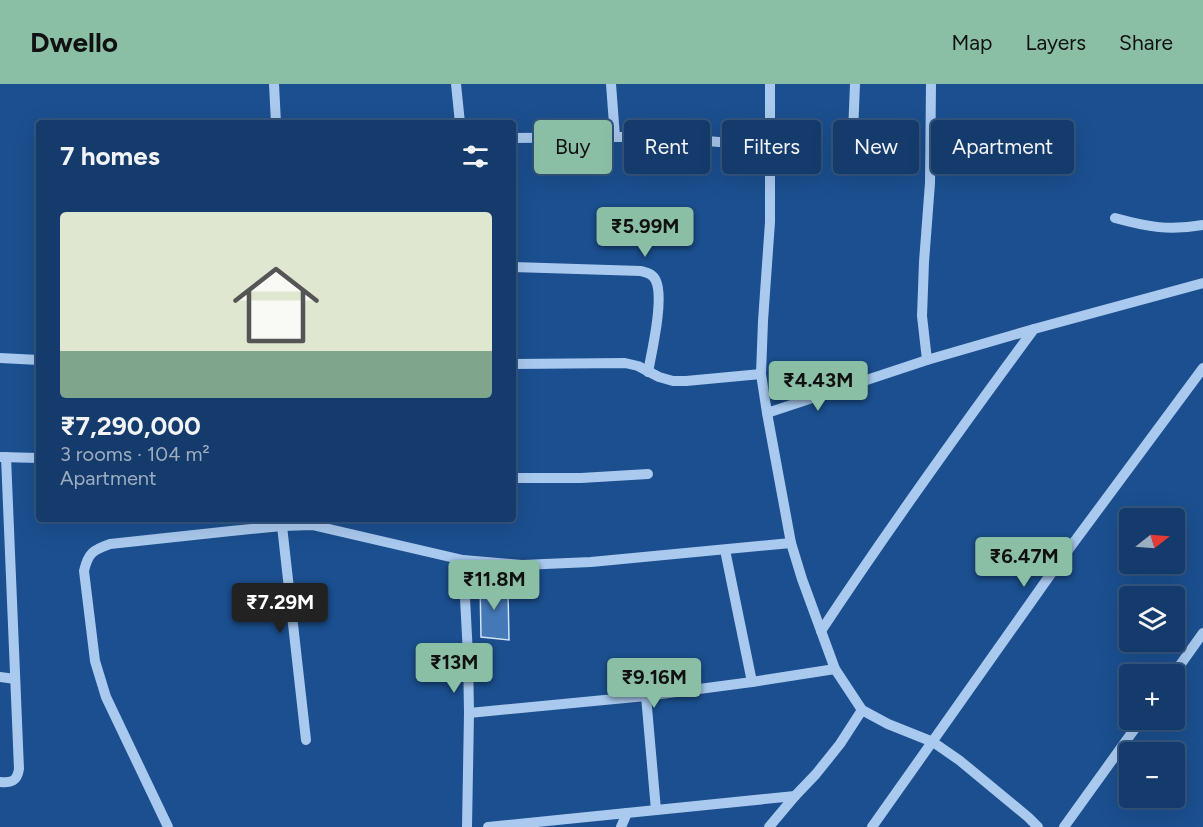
<!DOCTYPE html>
<meta charset="utf-8">
<style>
body{margin:0;font-family:Figtree,sans-serif;background:#214673;color:#f1f3f6;height:100vh;display:flex;flex-direction:column;font-size:22px;white-space:nowrap}
*{box-sizing:border-box;margin:0}
p{font-size:20px;color:#9dadc1}
.icon{flex:none;width:33px;height:33px;fill:none;stroke:currentColor;stroke-width:2;stroke-linecap:round;stroke-linejoin:round}
.map{position:relative;flex:1;overflow:hidden}
.side{position:absolute;left:36px;top:36px;width:480px;height:402px;display:flex;flex-direction:column;background:#143b6b;border-radius:6px;box-shadow:0 6px 24px #0002,0 0 0 2px #33557e}
.side>*{flex:none}
.guide{position:absolute;left:534px;top:36px;width:570px;height:54px;display:flex;gap:12px}
.needle{width:39px;rotate:73deg}
.controls{position:absolute;left:1119px;top:424px;display:grid;gap:12px}
.controls a{display:grid;place-items:center;width:66px;height:66px;border-radius:6px;background:#143b6b;box-shadow:0 6px 24px #0002,0 0 0 2px #33557e;font-size:30px}
.price{position:absolute;translate:-50% -51px;padding:0 14px;border-radius:6px;background:#8abfa5;color:#111;font-size:20px;line-height:39px;filter:drop-shadow(0 2px 3px #0008)}
.price::after{content:'';position:absolute;left:50%;top:36px;width:18px;height:14px;margin-left:-9px;background:inherit;clip-path:polygon(0 0,100% 0,50% 100%)}
.price.current{background:#222;color:#fff}
ul{padding:0;list-style:none}
li{display:grid;align-content:center;gap:12px;height:318px;padding:0 24px}
li span{display:grid;place-items:center;height:186px;border-radius:6px;color:#555}
li>.icon{margin-inline-start:auto}
span .icon{width:108px;height:108px;fill:#fffc;stroke-width:1}
li b{font-size:26px}
h2{display:flex;justify-content:space-between;align-items:center;height:72px;padding:0 24px;font-size:26px}
.chip{padding:0 21px;border-radius:6px;background:#143b6b;box-shadow:0 6px 24px #0002,0 0 0 2px #33557e;font-size:21px;line-height:54px}
.chip.current{background:#8abfa5;color:#111}
header{display:flex;align-items:center;gap:36px;box-sizing:border-box;height:84px;padding:0 30px;background:#8abfa5;color:#111}
header strong{font-size:28px}
nav{display:flex;gap:33px;margin-inline-start:auto;font-size:21px}
.map>svg:first-child{display:block}
.building{fill:#4478b7;stroke:#cfe3fa;stroke-width:1.5}
.lines{fill:none;stroke-linecap:round;stroke-linejoin:round}
.minor{stroke:#a9c9ee;stroke-width:10}
</style>
<header>
<strong>Dwello</strong>
<nav><a>Map</a><a>Layers</a><a>Share</a></nav>
</header>
<div class="map">
<svg width="1203" height="743" viewBox="0 0 1203 743">
<rect width="100%" height="100%" fill="#1b4f8f"/>
<path class="building" d="M 498,495 L 497,507 L 508,507 L 509,556 L 481,553 L 480,496 Z"/>
<g class="lines">
<g class="minor">
<path d="M 274,0 L 276,39"/>
<path d="M 456,0 L 460,39"/>
<path d="M 770,0 L 770,138 L 763,237 L 761,290 L 767,329 L 927,276 L 1034,245 L 1203,199"/>
<path d="M 853,49 L 855,0"/>
<path d="M 615,53 L 655,53 L 770,62"/>
<path d="M 513,54 L 615,53 L 611,0"/>
<path d="M 1115,134 C 1148,143 1169,147 1203,141"/>
<path d="M 513,183 L 641,187 C 648,189 653,190 656,197 C 664,215 652,267 648,288"/>
<path d="M 0,274 L 39,276"/>
<path d="M 927,276 L 922,232 L 924,178 L 930,99 L 931,0"/>
<path d="M 513,280 L 625,279 L 638,282 L 659,293 L 673,297 L 686,297 L 761,290"/>
<path d="M 767,329 L 791,459 L 802,495 L 835,585 L 862,626 L 888,640 L 933,658 L 959,676 L 1028,733 L 1038,743"/>
<path d="M 0,373 L 39,374"/>
<path d="M 513,394 L 581,394 L 648,390"/>
<path d="M 282,442 L 306,656"/>
<path d="M 725,466 L 752,598"/>
<path d="M 463,476 L 468,571 L 469,629 L 467,743"/>
<path d="M 821,547 C 889,444 961,344 1034,245"/>
<path d="M 1173,591 L 1203,549"/>
<path d="M 0,593 L 15,595"/>
<path d="M 646,612 L 656,726"/>
<path d="M 469,629 L 646,612 L 752,598 L 835,585"/>
<path d="M 0,698 C 12,699 17,697 19,685 L 6,373"/>
<path d="M 168,743 L 106,613 L 95,577 L 84,487 C 88,469 93,466 110,460 L 231,447 L 282,442 L 312,441 L 463,476 L 522,481 L 591,478 L 791,459"/>
<path d="M 488,743 L 795,712"/>
<path d="M 621,743 L 627,729"/>
<path d="M 769,743 L 795,712 L 816,690 L 840,660 L 862,626"/>
<path d="M 872,743 L 1060,477 L 1203,284"/>
<path d="M 1064,743 L 1141,636"/>
</g>
</g>
</svg>
<div class="controls">
<a><svg class="needle" viewBox="-14 -14 28 28"><path d="M0-13l5 13h-10z" fill="#e53935"/><path d="M0 13l5-13h-10z" fill="#9dadc1"/></svg></a>
<a><svg class="icon" aria-label="layers" viewBox="0 0 24 24"><path d="M12 4l9 5-9 5-9-5zM3 14l9 5 9-5"/></svg></a>
<a>+</a>
<a>−</a>
</div>
<b class="price" style="left:645px;top:174px">₹5.99M</b>
<b class="price" style="left:818px;top:328px">₹4.43M</b>
<b class="price" style="left:1024px;top:504px">₹6.47M</b>
<b class="price" style="left:494px;top:527px">₹11.8M</b>
<b class="price current" style="left:280px;top:550px">₹7.29M</b>
<b class="price" style="left:454px;top:610px">₹13M</b>
<b class="price" style="left:654px;top:625px">₹9.16M</b>
<div class="guide">
<a class="chip current">Buy</a>
<a class="chip">Rent</a>
<a class="chip">Filters</a>
<a class="chip">New</a>
<a class="chip">Apartment</a>
</div>
<section class="side">
<h2>7 homes<svg class="icon" aria-label="filters" viewBox="0 0 24 24"><path d="M4 7h16M4 17h16"/><circle cx="9" cy="7" r="2"/><circle cx="15" cy="17" r="2"/></svg></h2>
<ul>
<li><span style="background:linear-gradient(#dfe7d0 75%,#7fa58c 0)"><svg class="icon" aria-label="home" viewBox="0 0 24 24"><path d="M3 11l9-7 9 7M6 9v11h12V9"/></svg></span><div><b>₹7,290,000</b><p>3 rooms · 104 m²</p><p>Apartment</p></div></li>
</ul>
</section>
</div>
